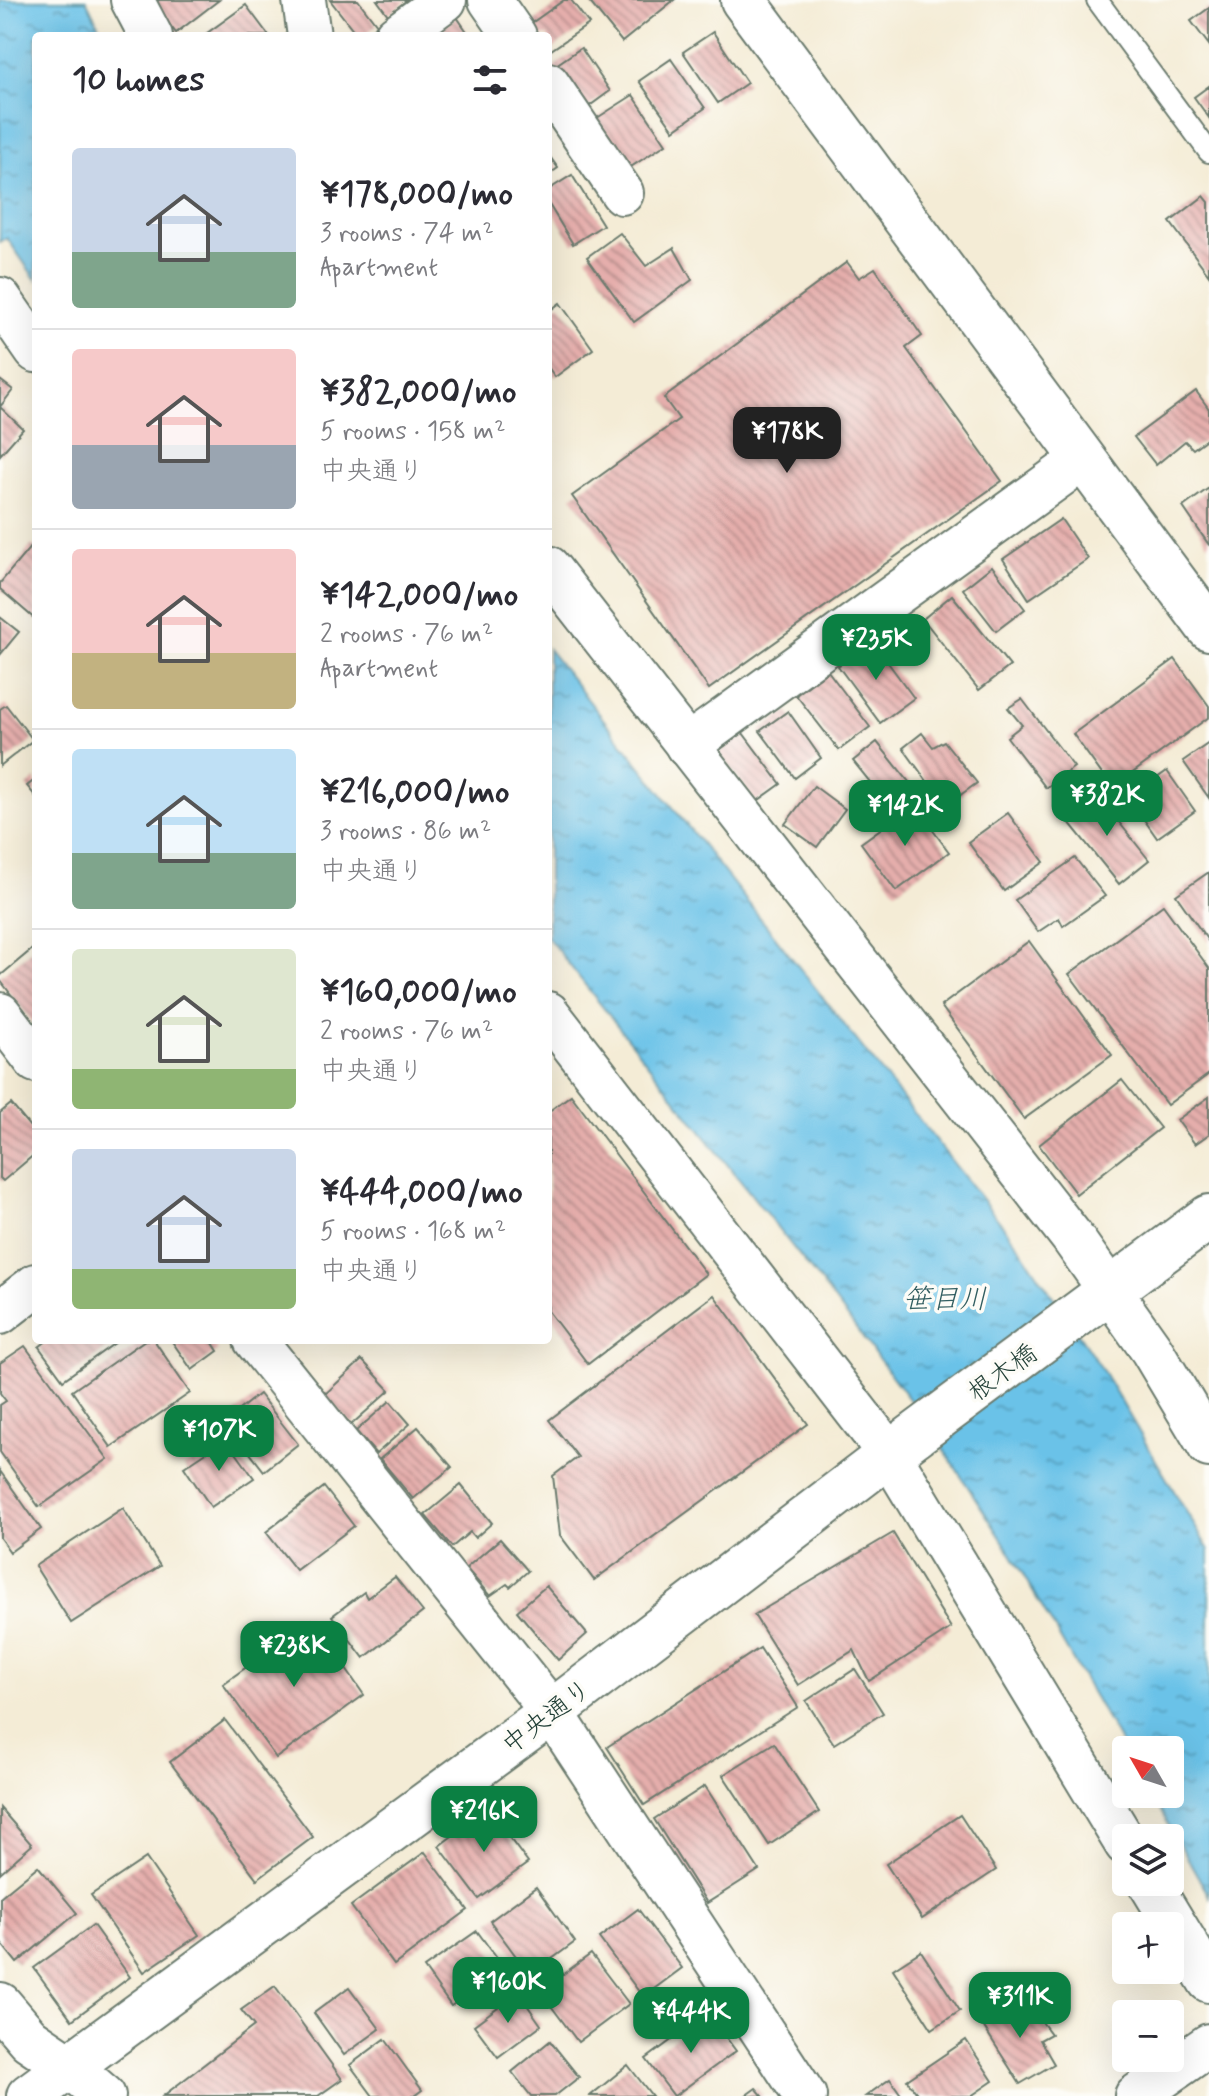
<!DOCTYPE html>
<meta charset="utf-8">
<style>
body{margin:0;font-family:Mynerve,"Klee One",sans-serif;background:#f2f2f3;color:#2b2b33;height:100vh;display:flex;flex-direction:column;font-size:30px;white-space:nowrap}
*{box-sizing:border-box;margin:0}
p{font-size:26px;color:#7c7c81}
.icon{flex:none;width:44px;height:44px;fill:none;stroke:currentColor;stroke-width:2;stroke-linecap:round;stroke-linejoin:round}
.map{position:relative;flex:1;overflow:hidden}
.side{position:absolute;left:32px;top:32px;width:520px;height:1312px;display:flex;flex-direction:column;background:#fff;border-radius:8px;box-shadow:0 8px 32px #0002}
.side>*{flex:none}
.needle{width:52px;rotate:309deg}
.fabs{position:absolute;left:1112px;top:1736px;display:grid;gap:16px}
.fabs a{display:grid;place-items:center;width:72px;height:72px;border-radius:8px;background:#fff;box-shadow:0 8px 32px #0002;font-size:40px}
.price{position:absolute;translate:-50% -68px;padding:0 18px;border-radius:16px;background:#0b8043;color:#fff;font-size:26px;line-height:52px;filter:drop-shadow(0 2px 4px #0008)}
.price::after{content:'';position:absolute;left:50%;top:48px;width:24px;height:18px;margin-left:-12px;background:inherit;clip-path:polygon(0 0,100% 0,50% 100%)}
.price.current{background:#222;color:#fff}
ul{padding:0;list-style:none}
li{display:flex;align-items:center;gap:24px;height:200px;padding:0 40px}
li+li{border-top:2px solid #e1e1e2}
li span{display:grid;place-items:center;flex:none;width:224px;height:160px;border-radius:8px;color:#555}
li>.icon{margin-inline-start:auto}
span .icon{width:96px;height:96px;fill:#fffc;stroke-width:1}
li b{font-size:34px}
h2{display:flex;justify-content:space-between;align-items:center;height:96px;padding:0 40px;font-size:34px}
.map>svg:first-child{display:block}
.water{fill:url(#water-ripples);stroke:#45808e;stroke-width:2}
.building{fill:url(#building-back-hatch)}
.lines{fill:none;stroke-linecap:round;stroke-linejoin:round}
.lane-casing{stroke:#6a7a6d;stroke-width:24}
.street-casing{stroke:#6a7a6d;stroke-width:46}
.secondary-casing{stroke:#6a7a6d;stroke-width:48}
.lane{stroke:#fff;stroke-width:20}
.street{stroke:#fff;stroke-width:42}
.secondary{stroke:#fff;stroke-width:44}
.labels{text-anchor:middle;stroke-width:7;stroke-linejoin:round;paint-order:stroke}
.street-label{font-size:26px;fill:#1f3d34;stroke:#fdfcf7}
.water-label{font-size:28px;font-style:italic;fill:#325e61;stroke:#fdfcf7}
</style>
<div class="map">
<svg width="1209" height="2096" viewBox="0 0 1209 2096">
<defs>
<pattern id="water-ripples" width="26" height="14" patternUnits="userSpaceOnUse" patternTransform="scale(2)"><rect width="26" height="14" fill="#6bc2e8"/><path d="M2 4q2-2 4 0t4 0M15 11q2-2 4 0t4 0" fill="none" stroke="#579fbd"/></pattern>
<pattern id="building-back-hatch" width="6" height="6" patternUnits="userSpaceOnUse" patternTransform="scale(2)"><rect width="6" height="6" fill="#e5aeac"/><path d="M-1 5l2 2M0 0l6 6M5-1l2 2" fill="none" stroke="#b98f8d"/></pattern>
</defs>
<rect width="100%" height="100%" fill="#fdfcf7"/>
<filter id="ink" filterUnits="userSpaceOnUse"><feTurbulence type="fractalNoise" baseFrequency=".0125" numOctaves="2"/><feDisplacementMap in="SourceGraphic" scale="16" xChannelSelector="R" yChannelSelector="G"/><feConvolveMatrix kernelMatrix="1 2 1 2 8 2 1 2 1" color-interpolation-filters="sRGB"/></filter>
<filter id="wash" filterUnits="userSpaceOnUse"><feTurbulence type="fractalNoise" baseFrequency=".006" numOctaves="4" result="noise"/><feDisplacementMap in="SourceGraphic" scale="32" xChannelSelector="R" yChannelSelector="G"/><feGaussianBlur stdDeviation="1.8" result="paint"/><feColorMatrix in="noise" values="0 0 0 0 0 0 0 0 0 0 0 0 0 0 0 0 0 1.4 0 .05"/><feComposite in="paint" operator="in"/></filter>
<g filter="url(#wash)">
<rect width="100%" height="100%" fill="#f4ecd6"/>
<g class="water">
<path d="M 0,0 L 86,0 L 104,36 L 36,36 L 36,280 L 7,238 L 0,242 Z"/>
<path d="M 548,649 L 1018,1245 L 1100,1366 L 1209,1550 L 1209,1896 L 1151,1794 L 1170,1794 L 1170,1750 L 1126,1752 L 1007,1547 L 924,1419 L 830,1294 L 548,938 Z"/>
</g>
<g id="blocks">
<g class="building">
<path d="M 151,0 L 219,0 L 176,33 Z"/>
<path d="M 330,0 L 358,0 L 377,25 L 363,36 L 358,36 Z"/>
<path d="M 377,0 L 407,0 L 388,15 Z"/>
<path d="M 564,0 L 571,0 L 589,24 L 548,52 L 548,36 L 532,36 L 526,27 Z"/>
<path d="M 588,0 L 674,0 L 622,42 Z"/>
<path d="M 246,5 L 269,36 L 203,36 Z"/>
<path d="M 1209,8 L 1209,45 L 1191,21 Z"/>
<path d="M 457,17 L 470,36 L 430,36 Z"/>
<path d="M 713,32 L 747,83 L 718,103 L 683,52 Z"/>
<path d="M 581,48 L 610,91 L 584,110 L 553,67 Z"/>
<path d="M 671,59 L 705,108 L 674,130 L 639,81 Z"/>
<path d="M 1209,86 L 1209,118 L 1194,97 Z"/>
<path d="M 633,95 L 666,144 L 626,170 L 594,120 Z"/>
<path d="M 548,154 L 558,168 L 548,175 Z"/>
<path d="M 572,175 L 603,225 L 573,244 L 548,203 L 548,190 Z"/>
<path d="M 1204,196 L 1209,202 L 1209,275 L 1170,222 Z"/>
<path d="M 620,233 L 646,266 L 674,248 L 692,280 L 634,322 L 587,257 Z"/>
<path d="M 847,262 L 859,278 L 875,268 L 922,336 L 906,348 L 1002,481 L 709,689 L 572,496 L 679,419 L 664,398 Z"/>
<path d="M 560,303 L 593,349 L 555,377 L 548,367 L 548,312 Z"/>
<path d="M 0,380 L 13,390 L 0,407 L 23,429 L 0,455 Z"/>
<path d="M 1196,391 L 1209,409 L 1209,437 L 1193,449 L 1185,441 L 1156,465 L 1134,437 Z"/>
<path d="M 1209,488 L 1209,545 L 1183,507 Z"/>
<path d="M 1061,519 L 1088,559 L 1029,599 L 1003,559 Z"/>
<path d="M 32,545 L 36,549 L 36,620 L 0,589 L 0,583 Z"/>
<path d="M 992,566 L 1025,609 L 996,631 L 963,589 Z"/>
<path d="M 952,595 L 1010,666 L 979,690 L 923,619 Z"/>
<path d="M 0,617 L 19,632 L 0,655 Z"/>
<path d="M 872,641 L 914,698 L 880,723 L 838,666 Z"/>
<path d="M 1175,659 L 1209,706 L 1209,717 L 1112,788 L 1073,734 Z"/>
<path d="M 828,671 L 870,727 L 839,750 L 796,695 Z"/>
<path d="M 1022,699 L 1074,767 L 1046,788 L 1007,737 L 1022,725 L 1008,708 Z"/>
<path d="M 6,705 L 33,740 L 0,766 L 0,709 Z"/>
<path d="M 788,711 L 821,758 L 795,778 L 760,731 Z"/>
<path d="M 743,733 L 781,784 L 756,802 L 718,751 Z"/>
<path d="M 922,733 L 933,747 L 944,741 L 977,783 L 945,806 L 903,748 Z"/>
<path d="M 877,742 L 910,783 L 886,802 L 853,761 Z"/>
<path d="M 1209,743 L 1209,798 L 1183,761 Z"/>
<path d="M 1167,771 L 1195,811 L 1157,838 L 1129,798 Z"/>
<path d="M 36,779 L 36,797 L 27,786 Z"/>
<path d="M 814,786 L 845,809 L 817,847 L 785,824 Z"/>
<path d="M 1095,792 L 1149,860 L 1119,884 L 1064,816 Z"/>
<path d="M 914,805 L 949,852 L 896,891 L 861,843 Z"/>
<path d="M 1008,813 L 1044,862 L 1004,891 L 968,842 Z"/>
<path d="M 1075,858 L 1105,896 L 1063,926 L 1059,918 L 1038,932 L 1015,900 Z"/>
<path d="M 1209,872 L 1209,942 L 1176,895 Z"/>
<path d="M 1163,905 L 1209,968 L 1209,1074 L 1167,1105 L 1069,974 Z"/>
<path d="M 1029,941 L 1112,1055 L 1024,1119 L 941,1006 Z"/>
<path d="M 36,946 L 36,1027 L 0,980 L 0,976 Z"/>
<path d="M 1122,1080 L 1160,1128 L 1076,1194 L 1039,1145 Z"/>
<path d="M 571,1095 L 706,1274 L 588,1364 L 548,1311 L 548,1112 Z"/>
<path d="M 1209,1097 L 1209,1134 L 1195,1144 L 1177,1120 Z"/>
<path d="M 11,1104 L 36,1134 L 36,1153 L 3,1181 L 0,1178 L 0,1113 Z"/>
<path d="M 714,1295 L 808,1424 L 594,1580 L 560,1535 L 553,1476 L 578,1457 L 549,1420 Z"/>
<path d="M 48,1340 L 119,1340 L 63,1380 L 39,1347 Z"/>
<path d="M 145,1340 L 154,1340 L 190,1393 L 111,1447 L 72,1391 Z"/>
<path d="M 171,1340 L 211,1340 L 218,1351 L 192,1370 Z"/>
<path d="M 25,1346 L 108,1459 L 39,1507 L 0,1452 L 0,1405 L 6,1401 L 0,1393 L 0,1363 Z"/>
<path d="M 362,1360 L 390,1390 L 351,1425 L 324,1395 Z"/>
<path d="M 259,1394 L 298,1444 L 264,1471 L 225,1421 Z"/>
<path d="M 390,1401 L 410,1424 L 376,1454 L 356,1431 Z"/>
<path d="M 418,1427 L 452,1467 L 413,1499 L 380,1459 Z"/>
<path d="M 226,1439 L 254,1478 L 211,1507 L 184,1467 Z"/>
<path d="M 0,1471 L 41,1529 L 10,1552 L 0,1538 Z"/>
<path d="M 461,1485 L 492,1523 L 475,1538 L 470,1532 L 452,1547 L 425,1515 Z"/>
<path d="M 324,1487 L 354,1526 L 296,1570 L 266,1532 Z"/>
<path d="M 123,1508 L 160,1566 L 71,1623 L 35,1566 Z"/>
<path d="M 893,1533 L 951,1628 L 869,1681 L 854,1650 L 798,1685 L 754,1615 Z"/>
<path d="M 500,1539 L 528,1571 L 510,1587 L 507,1584 L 490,1596 L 466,1568 Z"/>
<path d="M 395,1577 L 423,1612 L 364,1658 L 332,1616 L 364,1592 L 367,1598 Z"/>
<path d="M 546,1586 L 587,1634 L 558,1660 L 517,1611 Z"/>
<path d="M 312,1620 L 364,1695 L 276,1758 L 223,1684 Z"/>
<path d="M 760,1648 L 798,1707 L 644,1805 L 607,1747 Z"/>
<path d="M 855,1669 L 883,1713 L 834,1744 L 806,1701 Z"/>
<path d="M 225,1720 L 313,1837 L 257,1879 L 170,1762 Z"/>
<path d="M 774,1743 L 819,1812 L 769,1845 L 723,1775 Z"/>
<path d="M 705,1786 L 759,1870 L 707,1903 L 654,1819 Z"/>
<path d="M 0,1808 L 32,1845 L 0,1873 Z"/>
<path d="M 488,1809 L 528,1863 L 479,1899 L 439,1846 Z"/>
<path d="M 960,1815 L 996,1870 L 922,1919 L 886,1864 Z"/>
<path d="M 425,1852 L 468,1910 L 394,1965 L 351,1906 Z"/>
<path d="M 146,1858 L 199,1935 L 144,1972 L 91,1895 Z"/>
<path d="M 38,1866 L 77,1913 L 17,1963 L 0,1942 L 0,1897 Z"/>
<path d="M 536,1887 L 575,1942 L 530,1975 L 490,1921 Z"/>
<path d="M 638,1909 L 682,1968 L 643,1997 L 599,1938 Z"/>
<path d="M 93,1925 L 130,1977 L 72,2020 L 34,1968 Z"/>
<path d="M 477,1931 L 504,1968 L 451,2006 L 424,1968 Z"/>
<path d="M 921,1951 L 960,2011 L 932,2029 L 893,1969 Z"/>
<path d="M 591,1954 L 629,2004 L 578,2042 L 540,1991 Z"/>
<path d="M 275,1986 L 342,2079 L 318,2096 L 163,2096 L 254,2026 L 241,2010 Z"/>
<path d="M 349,1987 L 380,2029 L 344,2055 L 314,2013 Z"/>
<path d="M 518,1992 L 541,2025 L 498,2057 L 474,2025 Z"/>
<path d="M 1024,1998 L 1051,2034 L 1040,2040 L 1054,2064 L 1020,2084 L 982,2024 Z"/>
<path d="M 708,2013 L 736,2051 L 674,2096 L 646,2059 Z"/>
<path d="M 385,2039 L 422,2090 L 414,2096 L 373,2096 L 350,2065 Z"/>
<path d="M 966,2040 L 993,2081 L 971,2096 L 919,2096 L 907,2080 Z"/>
<path d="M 550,2041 L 579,2077 L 555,2096 L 531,2096 L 512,2072 Z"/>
<path d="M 628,2065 L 652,2096 L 590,2096 Z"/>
<path d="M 890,2079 L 902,2096 L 866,2096 Z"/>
<path d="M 756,2088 L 763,2096 L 745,2096 Z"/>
</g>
</g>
</g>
<g filter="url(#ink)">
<use href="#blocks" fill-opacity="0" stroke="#6a7a6d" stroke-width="2"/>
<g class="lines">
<g class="lane-casing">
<path id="lane" d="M 1097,0 L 1209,152"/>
</g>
<g class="street-casing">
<g id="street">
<path d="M 132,0 L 151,36"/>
<path d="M 304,0 L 309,36"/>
<path d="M 490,0 L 515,36"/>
<path d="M 396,36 L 445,0"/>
<path d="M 548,84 L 622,193"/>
<path d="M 0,299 L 36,351"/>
<path d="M 548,567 L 1071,1236 L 1151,1349 L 1209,1446"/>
<path d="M 687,746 L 1083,459"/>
<path d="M 548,1013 L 890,1455 L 1126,1844"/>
<path d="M 0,1014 L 36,1061"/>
<path d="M 0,1313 L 36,1285"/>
<path d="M 255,1340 L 552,1712 L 805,2096"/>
<path d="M 1149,1882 L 1209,1981"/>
<path d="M 69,2066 L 104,2096"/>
<path d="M 1136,2096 L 1209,2045"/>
</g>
</g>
<g class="secondary-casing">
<g id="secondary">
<path d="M 743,0 L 1209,628"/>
<path d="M 0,2005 L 29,2039 L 69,2066"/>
<path d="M 29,2096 L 552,1712 L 904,1443 L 1209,1217"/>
</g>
</g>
<use href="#lane" class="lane"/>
<use href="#street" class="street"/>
<use href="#secondary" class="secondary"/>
</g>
</g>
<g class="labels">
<g class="street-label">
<text transform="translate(1002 1372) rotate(-36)" y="9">根木橋</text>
<text transform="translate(546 1716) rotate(-37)" y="9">中央通り</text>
</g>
<g class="water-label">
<text x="945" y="1308">笹目川</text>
</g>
</g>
</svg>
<div class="fabs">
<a><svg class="needle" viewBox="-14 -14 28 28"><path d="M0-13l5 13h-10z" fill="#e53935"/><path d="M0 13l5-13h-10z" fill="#7c7c81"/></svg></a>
<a><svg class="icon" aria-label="layers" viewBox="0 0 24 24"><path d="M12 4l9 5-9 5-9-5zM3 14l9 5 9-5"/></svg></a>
<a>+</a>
<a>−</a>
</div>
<b class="price current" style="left:787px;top:475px">¥178K</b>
<b class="price" style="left:876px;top:682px">¥235K</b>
<b class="price" style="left:1107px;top:838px">¥382K</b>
<b class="price" style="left:905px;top:848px">¥142K</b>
<b class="price" style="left:219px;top:1473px">¥107K</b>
<b class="price" style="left:294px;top:1689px">¥238K</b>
<b class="price" style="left:484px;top:1854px">¥216K</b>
<b class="price" style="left:508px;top:2025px">¥160K</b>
<b class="price" style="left:1020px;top:2040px">¥311K</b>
<b class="price" style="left:691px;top:2055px">¥444K</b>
<section class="side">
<h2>10 homes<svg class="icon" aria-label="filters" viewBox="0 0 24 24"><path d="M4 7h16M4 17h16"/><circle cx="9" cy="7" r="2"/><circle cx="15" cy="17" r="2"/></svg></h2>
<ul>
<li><span style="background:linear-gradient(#c9d6e8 65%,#7fa58c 0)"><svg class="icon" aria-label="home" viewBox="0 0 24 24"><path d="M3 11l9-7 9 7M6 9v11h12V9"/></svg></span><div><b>¥178,000/mo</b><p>3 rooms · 74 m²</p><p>Apartment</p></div></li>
<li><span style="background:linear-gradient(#f6c9c9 60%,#9aa5b1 0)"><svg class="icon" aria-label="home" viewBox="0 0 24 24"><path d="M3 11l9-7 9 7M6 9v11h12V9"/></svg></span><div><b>¥382,000/mo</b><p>5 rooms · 158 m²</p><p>中央通り</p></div></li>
<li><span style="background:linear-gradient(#f6c9c9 65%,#c2b280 0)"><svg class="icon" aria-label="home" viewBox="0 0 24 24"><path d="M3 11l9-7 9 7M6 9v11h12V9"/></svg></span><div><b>¥142,000/mo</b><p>2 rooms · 76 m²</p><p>Apartment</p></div></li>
<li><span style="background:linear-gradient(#bfe0f5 65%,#7fa58c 0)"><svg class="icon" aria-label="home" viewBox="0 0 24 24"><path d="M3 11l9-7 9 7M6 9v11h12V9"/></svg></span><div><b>¥216,000/mo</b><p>3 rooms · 86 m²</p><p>中央通り</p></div></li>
<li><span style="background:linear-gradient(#dfe7d0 75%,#8fb573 0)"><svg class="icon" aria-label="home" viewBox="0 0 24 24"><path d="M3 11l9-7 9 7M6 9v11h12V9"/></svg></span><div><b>¥160,000/mo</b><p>2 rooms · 76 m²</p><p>中央通り</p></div></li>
<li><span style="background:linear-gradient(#c9d6e8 75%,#8fb573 0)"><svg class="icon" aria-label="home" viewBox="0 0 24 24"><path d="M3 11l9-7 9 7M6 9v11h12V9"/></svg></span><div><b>¥444,000/mo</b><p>5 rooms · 168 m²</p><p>中央通り</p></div></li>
</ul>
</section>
</div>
